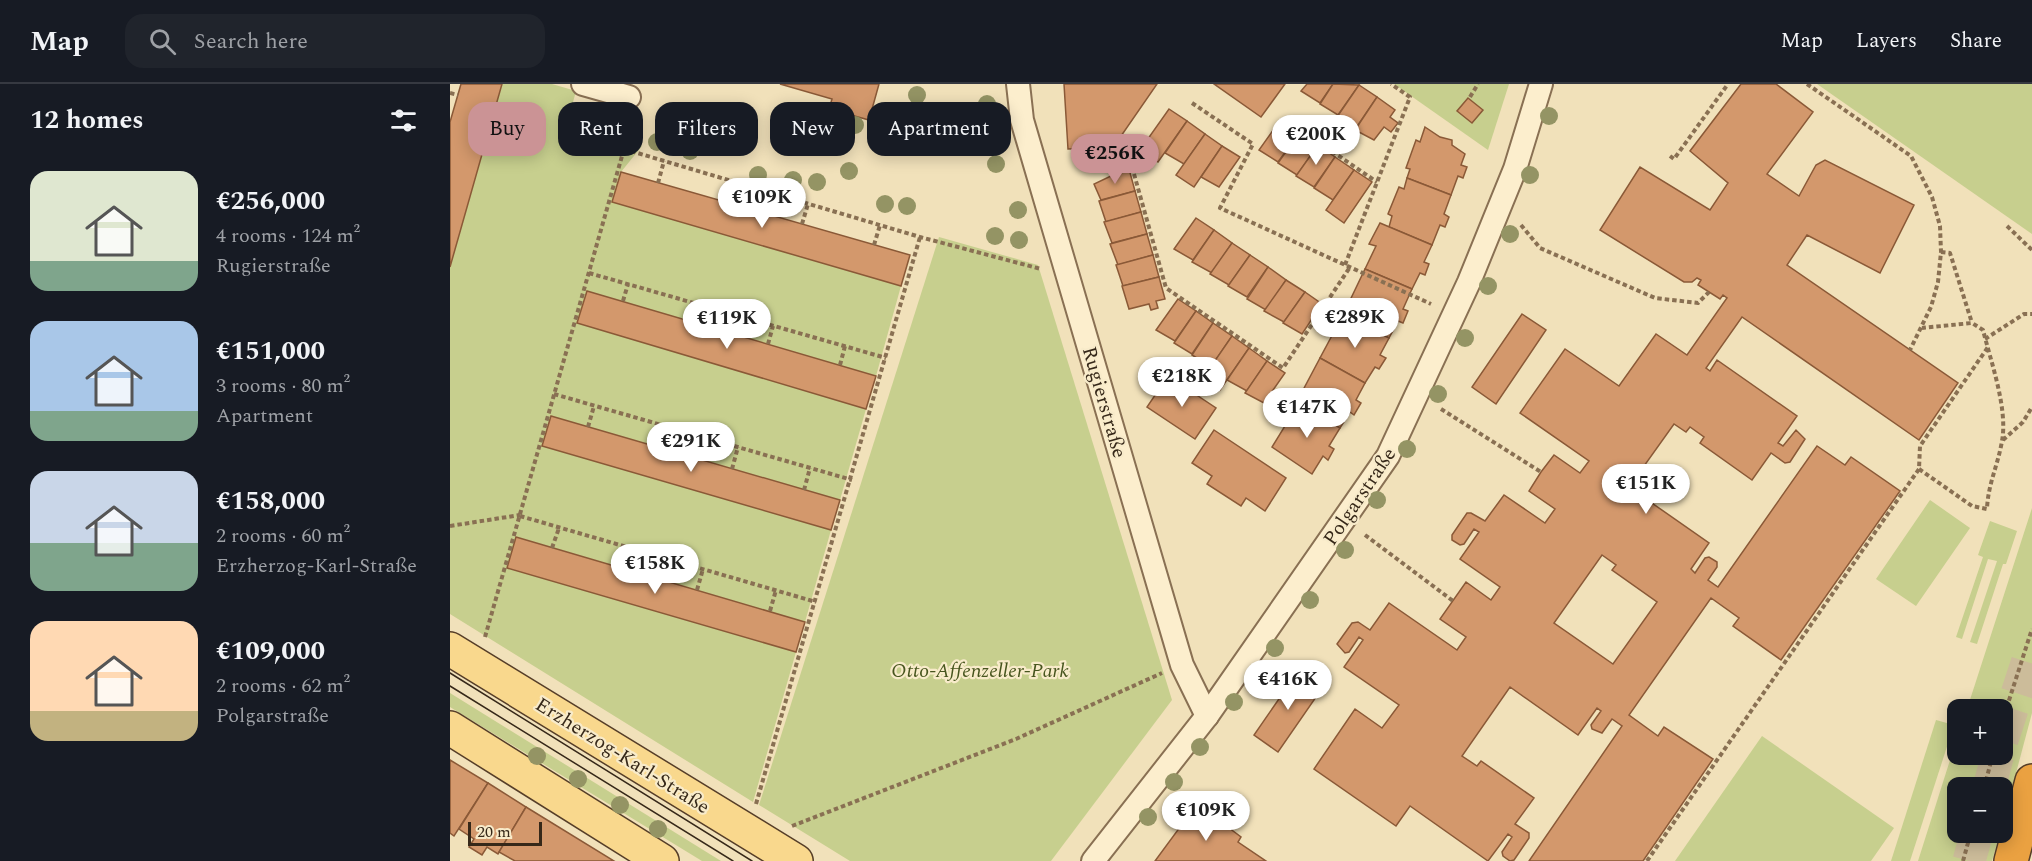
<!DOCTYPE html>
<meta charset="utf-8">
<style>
body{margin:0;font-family:Spectral,serif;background:#20242c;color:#f1f3f6;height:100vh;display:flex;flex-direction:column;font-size:22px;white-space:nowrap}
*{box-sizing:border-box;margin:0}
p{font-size:20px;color:#9ea1a6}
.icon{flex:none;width:33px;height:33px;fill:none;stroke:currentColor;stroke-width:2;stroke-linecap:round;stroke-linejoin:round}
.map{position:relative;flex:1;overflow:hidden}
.sheet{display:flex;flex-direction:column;background:#171b24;width:450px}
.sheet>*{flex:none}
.banner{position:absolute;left:18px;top:18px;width:570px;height:54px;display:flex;gap:12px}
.fabs{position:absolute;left:1497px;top:615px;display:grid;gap:12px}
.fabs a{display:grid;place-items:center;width:66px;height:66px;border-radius:12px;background:#171b24;box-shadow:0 3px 15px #0003;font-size:30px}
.scale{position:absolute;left:18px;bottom:15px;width:74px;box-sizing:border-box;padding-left:6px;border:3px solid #362819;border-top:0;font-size:16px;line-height:21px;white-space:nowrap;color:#362819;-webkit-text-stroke:4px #f8ebca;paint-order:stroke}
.price{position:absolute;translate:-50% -51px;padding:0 14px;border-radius:21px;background:#fff;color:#222;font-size:20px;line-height:39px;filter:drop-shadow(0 2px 3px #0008)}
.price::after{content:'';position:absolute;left:50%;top:36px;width:18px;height:14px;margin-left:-9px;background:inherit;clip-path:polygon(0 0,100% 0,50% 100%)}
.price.on{background:#cb9395;color:#111}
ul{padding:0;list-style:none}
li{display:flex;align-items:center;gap:18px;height:150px;padding:0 30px}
li span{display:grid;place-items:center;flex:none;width:168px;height:120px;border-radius:18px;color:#555}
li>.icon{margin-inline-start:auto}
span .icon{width:72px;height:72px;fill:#fffc;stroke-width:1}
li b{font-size:26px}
h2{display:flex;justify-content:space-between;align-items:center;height:72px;padding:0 30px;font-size:26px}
.chip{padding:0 21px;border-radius:18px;background:#171b24;box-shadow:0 3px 15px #0003;font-size:21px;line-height:54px}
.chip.on{background:#cb9395;color:#111}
header{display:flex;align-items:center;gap:36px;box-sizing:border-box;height:84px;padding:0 30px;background:#171b24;border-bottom:2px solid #363941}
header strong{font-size:28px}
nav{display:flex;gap:33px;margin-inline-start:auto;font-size:21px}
.search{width:420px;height:54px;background:#20242c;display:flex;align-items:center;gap:15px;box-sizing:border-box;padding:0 21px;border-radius:18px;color:#9ea1a6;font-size:22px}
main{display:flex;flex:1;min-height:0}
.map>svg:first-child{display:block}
.green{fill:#c7cf8e}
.building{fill:#d3986c;stroke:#8a5937;stroke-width:1.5;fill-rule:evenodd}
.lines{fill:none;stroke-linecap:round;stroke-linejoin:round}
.highway-tunnel{stroke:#ccbc9a;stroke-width:33;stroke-dasharray:33 16;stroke-linecap:butt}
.street-casing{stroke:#897053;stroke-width:26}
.primary-casing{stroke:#563e28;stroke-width:36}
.highway-casing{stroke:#563e28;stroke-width:36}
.path{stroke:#897053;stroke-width:4;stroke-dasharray:4.5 3;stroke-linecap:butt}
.street{stroke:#fceecd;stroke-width:22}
.primary{stroke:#f9d88d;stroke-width:33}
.highway{stroke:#eaa141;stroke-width:33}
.tram{stroke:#362819;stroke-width:1.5}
.tree{fill:#949464}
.labels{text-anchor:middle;stroke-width:4.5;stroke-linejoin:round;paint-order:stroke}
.street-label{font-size:20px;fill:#362819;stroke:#f8ebca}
.park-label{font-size:20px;font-style:italic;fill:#47551e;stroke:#f8ebca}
</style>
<header>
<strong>Map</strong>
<div class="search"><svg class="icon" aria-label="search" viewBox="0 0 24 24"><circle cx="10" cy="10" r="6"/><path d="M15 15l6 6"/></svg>Search here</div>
<nav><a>Map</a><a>Layers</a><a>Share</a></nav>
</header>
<main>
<section class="sheet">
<h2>12 homes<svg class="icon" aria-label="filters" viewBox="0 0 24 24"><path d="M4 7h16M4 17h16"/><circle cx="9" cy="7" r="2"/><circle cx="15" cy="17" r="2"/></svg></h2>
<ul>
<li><span style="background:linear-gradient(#dfe7d0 75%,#7fa58c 0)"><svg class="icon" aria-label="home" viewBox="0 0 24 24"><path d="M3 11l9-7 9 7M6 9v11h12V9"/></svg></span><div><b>€256,000</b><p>4 rooms · 124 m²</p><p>Rugierstraße</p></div></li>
<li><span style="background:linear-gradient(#a9c7e8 75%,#7fa58c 0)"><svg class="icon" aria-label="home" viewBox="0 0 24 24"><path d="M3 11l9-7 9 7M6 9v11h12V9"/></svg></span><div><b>€151,000</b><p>3 rooms · 80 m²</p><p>Apartment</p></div></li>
<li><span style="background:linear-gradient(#c9d6e8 60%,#7fa58c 0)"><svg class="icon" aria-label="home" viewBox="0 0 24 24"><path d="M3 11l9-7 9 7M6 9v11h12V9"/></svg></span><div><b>€158,000</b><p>2 rooms · 60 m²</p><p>Erzherzog-Karl-Straße</p></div></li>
<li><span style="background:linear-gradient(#ffd9b3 75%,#c2b280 0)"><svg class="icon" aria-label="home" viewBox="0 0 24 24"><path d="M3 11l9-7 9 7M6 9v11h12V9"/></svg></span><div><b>€109,000</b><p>2 rooms · 62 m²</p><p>Polgarstraße</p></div></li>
</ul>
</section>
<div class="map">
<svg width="1582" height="777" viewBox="0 0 1582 777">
<rect width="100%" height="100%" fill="#f1e1ba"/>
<g class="green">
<path d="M 52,0 L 102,0 L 126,7 L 119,33 L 192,62 L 171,88 L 163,118 L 451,202 L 426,292 L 137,207 L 127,239 L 416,325 L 390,416 L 101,332 L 92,361 L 381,446 L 355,538 L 67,453 L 58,484 L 346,568 L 303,718 L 0,530 L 0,183 Z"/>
<path d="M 944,0 L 1059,0 L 1038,66 Z"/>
<path d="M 1367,0 L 1582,0 L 1582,150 Z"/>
<path d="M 489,153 L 588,181 L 722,616 L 601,777 L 400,777 L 309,721 Z"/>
<path d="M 1480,416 L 1520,444 L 1466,522 L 1426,495 Z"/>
<path d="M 1582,424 L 1582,629 L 1553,738 L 1552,704 L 1508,704 L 1508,748 L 1550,749 L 1542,777 L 1468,777 L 1507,654 L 1508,670 L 1552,670 L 1552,626 L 1517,625 Z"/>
<path d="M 1540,437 L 1567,447 L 1556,480 L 1553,480 L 1527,560 L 1520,558 L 1547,477 L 1538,475 L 1512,555 L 1506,553 L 1533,473 L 1528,471 Z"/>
<path d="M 0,609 L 271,777 L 252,777 L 0,623 Z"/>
<path d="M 1486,636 L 1504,641 L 1460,777 L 1441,777 Z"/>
<path d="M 1312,652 L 1444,744 L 1421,777 L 1225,777 Z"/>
</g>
<g class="building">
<path d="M 11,0 L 52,0 L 0,183 L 0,38 Z"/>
<path d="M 330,0 L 429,0 L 419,36 L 379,25 L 382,15 Z"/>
<path d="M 614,0 L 707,0 L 651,81 L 647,77 L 647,64 L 618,65 Z"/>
<path d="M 764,0 L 835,0 L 811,33 Z"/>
<path d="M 857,0 L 883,0 L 870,19 L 851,7 Z"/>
<path d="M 883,0 L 909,1 L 888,31 L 870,20 Z"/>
<path d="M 1291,0 L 1326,0 L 1363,28 L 1317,90 L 1349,112 L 1366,81 L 1375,76 L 1464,121 L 1430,189 L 1357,151 L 1337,181 L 1508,299 L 1469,356 L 1292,233 L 1256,284 L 1260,287 L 1267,276 L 1347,332 L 1328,359 L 1333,362 L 1346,346 L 1355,355 L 1340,378 L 1335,379 L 1321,369 L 1302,396 L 1250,359 L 1254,353 L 1240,343 L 1236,348 L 1224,340 L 1179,403 L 1259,459 L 1241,485 L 1245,489 L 1255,474 L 1259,473 L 1267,478 L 1267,483 L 1258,496 L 1268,503 L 1367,362 L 1395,381 L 1401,373 L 1450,407 L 1331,576 L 1283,542 L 1289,534 L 1261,514 L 1179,631 L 1208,652 L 1214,643 L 1263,675 L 1193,777 L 1079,777 L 1172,642 L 1162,635 L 1152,649 L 1142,645 L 1141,641 L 1151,627 L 1147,624 L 1128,651 L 1060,603 L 1012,672 L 1027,682 L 1031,677 L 1084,714 L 1065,740 L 1079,749 L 1079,754 L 1064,776 L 1060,777 L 1053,772 L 1052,768 L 1062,753 L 1058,750 L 1038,777 L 960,722 L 946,742 L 864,685 L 905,625 L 932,644 L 949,621 L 894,583 L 913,556 L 909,553 L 899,568 L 895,569 L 887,560 L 902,539 L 908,538 L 920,546 L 939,519 L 1007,566 L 1016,553 L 990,535 L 1016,498 L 1041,516 L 1050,503 L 1010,475 L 1029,448 L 1024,445 L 1014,460 L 1010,461 L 1002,456 L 1002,451 L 1017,429 L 1021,429 L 1035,437 L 1054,411 L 1095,439 L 1105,425 L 1079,407 L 1091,388 L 1104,371 L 1130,389 L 1139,377 L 1070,329 L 1115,265 L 1169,302 L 1206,250 L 1237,271 L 1277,214 L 1273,211 L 1270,215 L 1248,201 L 1251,196 L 1247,194 L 1242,198 L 1234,198 L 1150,146 L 1190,83 L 1260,126 L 1278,99 L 1240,67 ZM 1152,471 L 1166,481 L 1162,486 L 1207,518 L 1163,580 L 1104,539 Z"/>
<path d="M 909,1 L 927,13 L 906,44 L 887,33 Z"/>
<path d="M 927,13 L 945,26 L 940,33 L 948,39 L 941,48 L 934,43 L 924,56 L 905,46 Z"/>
<path d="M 1018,14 L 1033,26 L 1022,39 L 1007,27 Z"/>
<path d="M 719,25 L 737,37 L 708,78 L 690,66 Z"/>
<path d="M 831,35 L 850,48 L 828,78 L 809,66 Z"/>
<path d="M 737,37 L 755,50 L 734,80 L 715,69 Z"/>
<path d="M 975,43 L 990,53 L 1002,56 L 1002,61 L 1015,70 L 1011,81 L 1017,83 L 1013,94 L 1008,92 L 1001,111 L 957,94 L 960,85 L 956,84 L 966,56 L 970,58 Z"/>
<path d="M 850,48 L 868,61 L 847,91 L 828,79 Z"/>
<path d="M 755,50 L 772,62 L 744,103 L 726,91 Z"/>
<path d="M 868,61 L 885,73 L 864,103 L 846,92 Z"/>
<path d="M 772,62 L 790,73 L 769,103 L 751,93 Z"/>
<path d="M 885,73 L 904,86 L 883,116 L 864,104 Z"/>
<path d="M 679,85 L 685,107 L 651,116 L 644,100 L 661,92 L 661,89 Z"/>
<path d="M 904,86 L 922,98 L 894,139 L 876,126 Z"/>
<path d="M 171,88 L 460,171 L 451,202 L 162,118 Z"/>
<path d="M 957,94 L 1001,111 L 994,130 L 999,133 L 995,143 L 990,141 L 982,161 L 939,143 L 942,132 L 938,130 L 949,103 L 954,105 Z"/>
<path d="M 685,107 L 691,128 L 656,138 L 649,117 Z"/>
<path d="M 691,128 L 697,150 L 662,159 L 654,138 Z"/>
<path d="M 746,134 L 764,146 L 743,176 L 724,165 Z"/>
<path d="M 930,139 L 982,161 L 974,178 L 979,180 L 975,191 L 970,189 L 962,205 L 915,185 L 926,162 L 919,160 Z"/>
<path d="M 764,146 L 782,159 L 762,189 L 742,178 Z"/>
<path d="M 697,150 L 703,171 L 668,181 L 660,160 Z"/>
<path d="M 782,159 L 800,171 L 779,201 L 760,190 Z"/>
<path d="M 703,171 L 709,193 L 673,202 L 666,181 Z"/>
<path d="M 800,171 L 818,183 L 797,213 L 778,202 Z"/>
<path d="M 818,183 L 836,196 L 816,226 L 797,215 Z"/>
<path d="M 915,185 L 962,205 L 953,225 L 958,227 L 953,239 L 948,237 L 939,254 L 893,231 Z"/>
<path d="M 709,193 L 715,215 L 706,217 L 708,224 L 701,226 L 699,220 L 679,225 L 672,202 Z"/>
<path d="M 836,196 L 855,208 L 834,238 L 814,227 Z"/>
<path d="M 137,207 L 426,292 L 416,325 L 127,239 Z"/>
<path d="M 855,208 L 872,220 L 852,250 L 833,239 Z"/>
<path d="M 728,215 L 746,227 L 725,257 L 706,246 Z"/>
<path d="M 746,227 L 763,239 L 742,270 L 724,259 Z"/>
<path d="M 1072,230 L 1096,246 L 1046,320 L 1022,303 Z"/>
<path d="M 893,231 L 939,254 L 930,271 L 936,274 L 929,285 L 925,283 L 915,299 L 870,274 Z"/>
<path d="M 763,239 L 782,252 L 761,283 L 742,271 Z"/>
<path d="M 782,252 L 799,264 L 770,306 L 753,294 Z"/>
<path d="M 799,264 L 817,277 L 797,307 L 777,296 Z"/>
<path d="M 870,274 L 915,299 L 906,316 L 911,319 L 904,331 L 900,328 L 890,344 L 857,324 L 863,315 L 852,308 Z"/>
<path d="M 817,277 L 835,289 L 814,319 L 795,309 Z"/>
<path d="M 718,292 L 766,324 L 745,355 L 697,323 Z"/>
<path d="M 849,319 L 890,344 L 879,362 L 884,365 L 878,376 L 873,372 L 862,390 L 822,363 Z"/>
<path d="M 101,332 L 390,416 L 381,446 L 92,362 Z"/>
<path d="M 764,346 L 836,394 L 815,427 L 796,414 L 791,422 L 757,400 L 762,392 L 742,379 Z"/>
<path d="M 66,453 L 355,538 L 346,568 L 57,484 Z"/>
<path d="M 849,586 L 873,603 L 828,668 L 804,651 Z"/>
<path d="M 0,676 L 38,699 L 4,752 L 0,749 Z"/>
<path d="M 38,699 L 76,723 L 48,770 L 37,763 L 32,771 L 19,763 L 24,755 L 9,745 Z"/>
<path d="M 747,720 L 791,753 L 788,758 L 816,777 L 705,777 Z"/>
<path d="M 76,723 L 164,777 L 65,777 L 49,768 Z"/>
</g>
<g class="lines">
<g class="highway-tunnel">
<path d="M 1552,656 L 1582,564"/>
<path d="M 1539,704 L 1548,670"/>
<path d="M 1519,777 L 1527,748"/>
</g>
<g class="street-casing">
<g id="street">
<path d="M 133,0 L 179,13"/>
<path d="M 568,0 L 572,36 L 732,581 L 757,632"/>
<path d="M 643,777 L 757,632 L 938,372 L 1019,198 L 1065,85 L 1091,0"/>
</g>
</g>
<g class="primary-casing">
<g id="primary">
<path d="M 0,565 L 346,777"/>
<path d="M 0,644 L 212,777"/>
</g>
</g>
<g class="highway-casing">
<path id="highway" d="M 1561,777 L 1582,697"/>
</g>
<g class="path">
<path d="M 1357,0 L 1461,72 L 1482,113 L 1490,142 L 1491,168 L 1488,198 L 1481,223 L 1460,266"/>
<path d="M 0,9 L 8,11"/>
<path d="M 1020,13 L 1028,0"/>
<path d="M 742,19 L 803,60 L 770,124 L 981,220"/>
<path d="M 845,42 L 927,98"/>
<path d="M 174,65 L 470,153 L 591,185"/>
<path d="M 1220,72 L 1224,75 L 1278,0"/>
<path d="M 684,90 L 716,204 L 833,284 L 900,183"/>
<path d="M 208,99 L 214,77"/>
<path d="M 280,120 L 286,98"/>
<path d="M 352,140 L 358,120"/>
<path d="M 1071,141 L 1090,164 L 1205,214 L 1248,219 L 1259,208"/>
<path d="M 1557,142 L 1582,166"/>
<path d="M 424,161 L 430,141"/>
<path d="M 1491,168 L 1500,169 L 1522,239"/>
<path d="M 895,181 L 960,13 L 941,0"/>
<path d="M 139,189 L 436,274"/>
<path d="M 173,217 L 178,200"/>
<path d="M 246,239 L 251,221"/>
<path d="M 1535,255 L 1574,230 L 1582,230"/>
<path d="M 318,260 L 323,242"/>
<path d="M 390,281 L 395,262"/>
<path d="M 104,310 L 402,396"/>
<path d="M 991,325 L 1091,388"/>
<path d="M 138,343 L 144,322"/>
<path d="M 1553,356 L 1573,338 L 1582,323"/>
<path d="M 210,364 L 216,342"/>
<path d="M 282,385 L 288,363"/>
<path d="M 1469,385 L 1522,422 L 1537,425 C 1538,400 1548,381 1552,357 C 1558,325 1541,278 1533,246 L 1522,239 L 1472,244"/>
<path d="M 354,406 L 360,384"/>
<path d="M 70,432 L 366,518"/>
<path d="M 0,442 L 70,431"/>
<path d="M 915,451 L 1003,517"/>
<path d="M 102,464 L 109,444"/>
<path d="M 176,485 L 181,464"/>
<path d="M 247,506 L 253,485"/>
<path d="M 320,527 L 326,506"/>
<path d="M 35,553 L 174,65 L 182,46"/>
<path d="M 1552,638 L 1582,545"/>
<path d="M 1534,704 L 1543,670"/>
<path d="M 306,720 L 470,153"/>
<path d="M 342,742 L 566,655 L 712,589"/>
<path d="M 1197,777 L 1469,385 L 1470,362 L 1538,263"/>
<path d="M 1513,777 L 1521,748"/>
</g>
<use href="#street" class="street"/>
<use href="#primary" class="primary"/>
<use href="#highway" class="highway"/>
<g class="tram">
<path d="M 0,589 L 302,777"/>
<path d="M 0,602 L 283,777"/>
</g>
</g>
<g class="tree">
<circle cx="467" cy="11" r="9"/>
<circle cx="537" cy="20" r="9"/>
<circle cx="1099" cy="32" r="9"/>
<circle cx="405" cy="41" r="9"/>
<circle cx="547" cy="49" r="9"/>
<circle cx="256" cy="51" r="9"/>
<circle cx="207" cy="58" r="9"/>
<circle cx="240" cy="67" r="9"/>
<circle cx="546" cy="80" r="9"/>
<circle cx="399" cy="87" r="9"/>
<circle cx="308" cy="91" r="9"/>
<circle cx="1080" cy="91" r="9"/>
<circle cx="343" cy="96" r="9"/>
<circle cx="367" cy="98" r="9"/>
<circle cx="435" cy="120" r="9"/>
<circle cx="457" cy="122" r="9"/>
<circle cx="568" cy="126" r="9"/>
<circle cx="1060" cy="150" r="9"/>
<circle cx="545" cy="152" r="9"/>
<circle cx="569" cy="156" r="9"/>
<circle cx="1038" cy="202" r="9"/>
<circle cx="1015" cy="254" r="9"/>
<circle cx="988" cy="310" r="9"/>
<circle cx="957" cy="365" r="9"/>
<circle cx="927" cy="416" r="9"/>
<circle cx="895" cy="466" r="9"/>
<circle cx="860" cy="516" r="9"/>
<circle cx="825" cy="564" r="9"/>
<circle cx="784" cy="618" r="9"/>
<circle cx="750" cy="663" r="9"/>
<circle cx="87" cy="672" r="9"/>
<circle cx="128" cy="695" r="9"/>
<circle cx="724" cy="698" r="9"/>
<circle cx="170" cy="721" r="9"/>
<circle cx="698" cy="733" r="9"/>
<circle cx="208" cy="745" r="9"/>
</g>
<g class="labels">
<g class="street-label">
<text transform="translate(655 318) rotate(74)" y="7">Rugierstraße</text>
<text transform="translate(909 412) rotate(-56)" y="7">Polgarstraße</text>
<text transform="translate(173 671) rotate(32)" y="7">Erzherzog-Karl-Straße</text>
</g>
<g class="park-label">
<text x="530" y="593">Otto-Affenzeller-Park</text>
</g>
</g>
</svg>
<div class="fabs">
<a>+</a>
<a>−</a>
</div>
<div class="scale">20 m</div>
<b class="price" style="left:866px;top:82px">€200K</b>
<b class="price on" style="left:665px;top:101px">€256K</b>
<b class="price" style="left:312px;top:145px">€109K</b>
<b class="price" style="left:905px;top:265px">€289K</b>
<b class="price" style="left:277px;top:266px">€119K</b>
<b class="price" style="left:732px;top:324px">€218K</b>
<b class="price" style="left:857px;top:355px">€147K</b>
<b class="price" style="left:241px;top:389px">€291K</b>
<b class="price" style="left:1196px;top:431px">€151K</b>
<b class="price" style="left:205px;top:511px">€158K</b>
<b class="price" style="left:838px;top:627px">€416K</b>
<b class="price" style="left:756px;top:758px">€109K</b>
<div class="banner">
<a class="chip on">Buy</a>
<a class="chip">Rent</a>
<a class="chip">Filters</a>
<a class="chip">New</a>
<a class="chip">Apartment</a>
</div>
</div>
</main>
